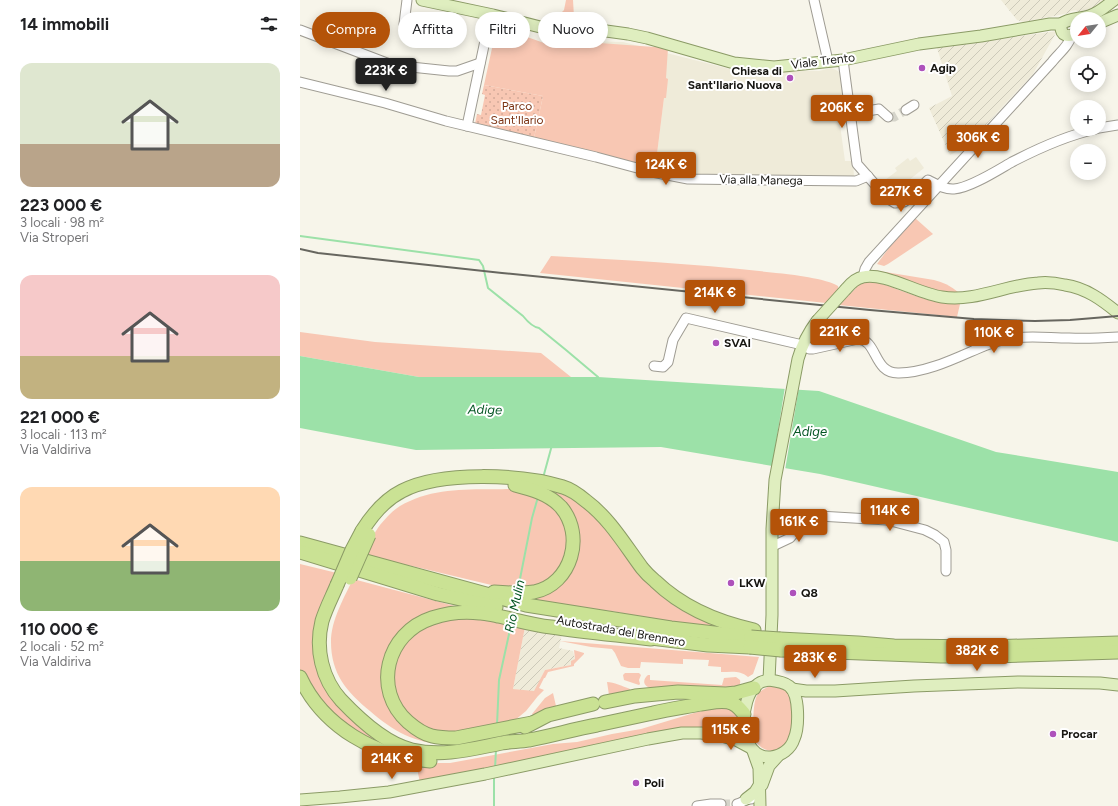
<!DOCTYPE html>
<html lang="it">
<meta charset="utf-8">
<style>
body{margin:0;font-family:Figtree,sans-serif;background:#f2f2f2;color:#202124;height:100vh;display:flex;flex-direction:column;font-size:15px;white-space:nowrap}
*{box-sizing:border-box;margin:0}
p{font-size:13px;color:#757577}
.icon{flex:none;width:22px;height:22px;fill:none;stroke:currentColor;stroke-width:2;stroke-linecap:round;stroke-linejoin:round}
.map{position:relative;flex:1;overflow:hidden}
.details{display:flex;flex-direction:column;background:#fff;width:300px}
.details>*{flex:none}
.hud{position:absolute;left:12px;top:12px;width:380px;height:36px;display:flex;gap:8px}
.needle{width:26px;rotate:240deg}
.fabs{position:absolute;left:770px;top:12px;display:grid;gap:8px}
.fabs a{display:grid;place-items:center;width:36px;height:36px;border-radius:50%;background:#fff;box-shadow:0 2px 10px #0003;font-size:20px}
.price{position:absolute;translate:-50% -34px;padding:0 9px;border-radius:4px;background:#b45309;color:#fff;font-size:13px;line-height:26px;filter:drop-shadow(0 1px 2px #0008)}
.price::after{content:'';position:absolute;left:50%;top:24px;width:12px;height:9px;margin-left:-6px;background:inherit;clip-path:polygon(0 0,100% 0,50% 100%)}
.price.active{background:#222;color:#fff}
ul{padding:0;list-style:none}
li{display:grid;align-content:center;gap:8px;height:212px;padding:0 20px}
li span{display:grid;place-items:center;height:124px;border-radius:12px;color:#555}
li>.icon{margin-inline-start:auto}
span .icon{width:72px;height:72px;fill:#fffc;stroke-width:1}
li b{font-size:17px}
h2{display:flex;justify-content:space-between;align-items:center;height:48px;padding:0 20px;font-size:17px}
.chip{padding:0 14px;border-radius:18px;background:#fff;box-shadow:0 2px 10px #0003;font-size:14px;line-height:36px}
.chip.active{background:#b45309;color:#fff}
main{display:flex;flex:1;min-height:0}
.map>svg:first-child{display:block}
.built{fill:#efebd9}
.industrial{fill:url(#industrial-furrows)}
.green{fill:#f8c7b3}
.park{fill:url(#park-dots)}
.water{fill:#9ce1a8}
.pier{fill:#f7f5ea}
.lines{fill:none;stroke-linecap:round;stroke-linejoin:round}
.stream{stroke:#9ce1a8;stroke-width:2}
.minor-tunnel{stroke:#d5d4ca;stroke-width:9;stroke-dasharray:9 4.5;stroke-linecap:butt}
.minor-casing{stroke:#9f9c93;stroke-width:11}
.major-casing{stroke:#8b9b66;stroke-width:13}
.highway-casing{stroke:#8b9b66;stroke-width:15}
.minor{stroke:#fff;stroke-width:9}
.major{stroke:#dfeebf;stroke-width:11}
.highway{stroke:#cae294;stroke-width:13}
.rail{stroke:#67665f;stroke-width:2}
.major-bridge-casing{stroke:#8b9b66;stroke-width:13;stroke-linecap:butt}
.highway-bridge-casing{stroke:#8b9b66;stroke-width:15;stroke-linecap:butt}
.major-bridge{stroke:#dfeebf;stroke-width:11}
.highway-bridge{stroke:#cae294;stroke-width:13}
.poi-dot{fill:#ae51bb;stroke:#fff;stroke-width:1.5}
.labels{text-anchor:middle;stroke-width:4;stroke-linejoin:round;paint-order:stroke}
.street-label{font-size:12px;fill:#171612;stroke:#fff}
.poi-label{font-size:12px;font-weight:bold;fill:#171612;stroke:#fff;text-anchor:start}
.park-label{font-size:12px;fill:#7c3515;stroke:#fff}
.water-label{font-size:13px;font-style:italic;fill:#055624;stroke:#fff}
</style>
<main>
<section class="details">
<h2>14 immobili<svg class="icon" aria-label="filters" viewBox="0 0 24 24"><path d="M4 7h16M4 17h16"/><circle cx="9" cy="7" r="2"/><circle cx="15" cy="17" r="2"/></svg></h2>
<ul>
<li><span style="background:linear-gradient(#dfe7d0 65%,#b9a48a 0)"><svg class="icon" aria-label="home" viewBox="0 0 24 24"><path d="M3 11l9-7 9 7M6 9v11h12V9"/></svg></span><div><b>223 000 €</b><p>3 locali · 98 m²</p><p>Via Stroperi</p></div></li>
<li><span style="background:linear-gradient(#f6c9c9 65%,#c2b280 0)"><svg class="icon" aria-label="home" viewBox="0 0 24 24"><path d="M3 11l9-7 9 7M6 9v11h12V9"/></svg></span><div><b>221 000 €</b><p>3 locali · 113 m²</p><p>Via Valdiriva</p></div></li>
<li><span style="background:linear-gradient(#ffd9b3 60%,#8fb573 0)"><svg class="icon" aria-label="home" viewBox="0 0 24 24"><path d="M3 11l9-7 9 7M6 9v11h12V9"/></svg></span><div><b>110 000 €</b><p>2 locali · 52 m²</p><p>Via Valdiriva</p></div></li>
</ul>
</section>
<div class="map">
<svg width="818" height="806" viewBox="0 0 818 806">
<defs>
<pattern id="industrial-furrows" width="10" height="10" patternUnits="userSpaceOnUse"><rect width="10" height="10" fill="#efebd9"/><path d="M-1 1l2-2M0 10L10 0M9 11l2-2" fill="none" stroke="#ccc9b9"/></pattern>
<pattern id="park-dots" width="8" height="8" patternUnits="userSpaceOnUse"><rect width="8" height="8" fill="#f8c7b3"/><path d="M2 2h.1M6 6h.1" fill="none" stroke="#d4aa99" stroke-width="1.8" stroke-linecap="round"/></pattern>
</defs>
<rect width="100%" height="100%" fill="#f7f5ea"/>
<g class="built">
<path d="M 280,41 L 323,42 L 430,69 L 454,71 L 482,70 L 519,71 L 531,68 L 536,70 L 541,73 L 545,95 L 538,110 L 545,161 L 553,161 L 554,177 L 401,177 L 355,170 L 364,98 L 281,85 Z"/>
<path d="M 616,157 L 624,168 L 609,180 L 612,185 L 597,197 L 585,180 L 597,171 L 595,168 L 608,158 L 610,161 Z"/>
</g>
<g class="industrial">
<path d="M 701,0 L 804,0 L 796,7 L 786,12 L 780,13 L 776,10 L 771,11 L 769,13 L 724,22 L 717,20 Z"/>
<path d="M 757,31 L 733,74 L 665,147 L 650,155 L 629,108 L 652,96 L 637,48 Z"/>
<path d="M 225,627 L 262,634 L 259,648 L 273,651 L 275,659 L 271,665 L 245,670 L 234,692 L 213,689 Z"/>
</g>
<g class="green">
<path d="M 266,0 L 273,0 L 274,17 L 272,19 L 257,17 L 257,12 L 262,12 L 264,10 Z"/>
<path d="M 216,33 L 244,43 L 245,39 L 368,48 L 366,78 L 368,79 L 366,98 L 364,98 L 355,170 L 234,138 L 243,96 L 184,85 L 194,39 L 203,34 Z"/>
<path d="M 615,218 L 633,234 L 588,264 L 584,266 L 577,264 L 594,241 Z"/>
<path d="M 251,256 C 326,260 401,264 476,273 C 490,274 528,279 538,286 L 539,291 L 526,303 L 240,273 Z"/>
<path d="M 573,270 L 634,280 C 643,282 651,286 658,292 L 645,292 L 629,289 Z"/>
<path d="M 568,281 C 579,282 589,286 599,290 C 619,297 638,305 660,304 L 657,317 L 539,305 L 556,288 L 556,285 Z"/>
<path d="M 0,332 L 75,342 L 241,353 L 271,377 L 119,377 L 0,356 Z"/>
<path d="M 247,488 C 256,492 266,495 275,501 C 305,520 321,554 345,580 C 355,590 366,601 378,608 C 393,617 409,623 426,629 L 378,624 L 317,612 L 254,603 L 225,598 L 240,595 L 277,546 Z"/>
<path d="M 217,489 L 229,492 L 258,510 L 269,531 L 266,563 L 243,585 L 208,589 L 183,583 L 112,566 L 67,558 C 67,555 66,551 66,549 C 67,545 77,529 80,525 C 86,518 92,511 100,506 C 135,485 178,490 217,489 Z"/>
<path d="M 0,564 L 37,573 L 30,591 L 23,679 L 109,755 L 47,729 L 6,682 L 0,670 Z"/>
<path d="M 53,579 L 166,609 L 96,639 L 91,705 L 147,744 C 115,744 93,731 70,711 C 47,692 31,674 31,642 C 31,620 44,598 53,579 Z"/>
<path d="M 177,617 L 225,627 L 213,689 L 234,691 L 245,670 L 271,665 L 271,661 L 275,659 L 274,650 L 284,653 L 284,654 L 274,664 L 274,666 L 248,672 L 245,678 L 244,678 L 239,688 L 244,690 L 238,696 L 226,711 L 214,721 L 166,732 L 136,733 L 107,716 L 93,691 L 94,660 L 112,634 L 140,620 Z"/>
<path d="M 260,641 L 459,657 L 453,674 L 448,677 C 440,670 432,672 421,672 L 421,667 L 408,666 L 409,660 L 383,659 L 383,664 L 341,662 L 340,668 L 328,668 L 321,666 L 315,653 L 312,649 L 291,647 Z"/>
<path d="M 325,673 L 339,673 L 341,675 L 339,680 L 340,684 L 339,685 L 324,680 L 323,675 Z"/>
<path d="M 348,675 L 350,675 L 350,680 L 422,685 L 424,678 L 436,677 L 440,680 C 441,684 439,686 436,689 C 412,689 388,690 364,688 C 359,688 352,689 348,687 C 342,684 344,678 348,675 Z"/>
<path d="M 307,682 C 314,682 322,686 330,689 L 330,690 L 309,695 Z"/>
<path d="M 471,685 C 479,686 488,689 491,698 C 495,706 493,734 489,742 C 486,746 480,749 477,752 C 469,751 461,749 457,743 C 452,735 452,701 458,694 C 461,690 466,688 471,685 Z"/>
<path d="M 253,693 L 256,706 L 245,709 L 233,715 L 232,714 L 245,698 Z"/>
<path d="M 424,705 L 430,706 L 439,716 L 437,723 L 433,728 L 120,783 L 116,763 L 150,763 L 253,744 L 277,742 L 312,734 L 341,729 L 394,713 Z"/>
</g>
<path class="park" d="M 184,85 L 243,96 L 234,138 L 175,124 L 177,114 L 181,115 L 185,95 L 182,94 Z"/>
<path class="water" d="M 0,356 L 119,377 L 298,377 L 519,391 L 696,452 L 818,472 L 818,542 L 520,474 L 361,447 L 116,450 L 0,428 Z"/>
<path class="pier" d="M 485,387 L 499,387 L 485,470 L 472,468 Z"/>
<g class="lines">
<g class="stream">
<path d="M 0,236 L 179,260 L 183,266 L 188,288 L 223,316 C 227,321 232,327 239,328 L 266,350 L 298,377"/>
<path d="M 243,478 L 252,445"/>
<path d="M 218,589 L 232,518 L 238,497"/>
<path d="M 197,725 L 199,680 L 211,625"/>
<path d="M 195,769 L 196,749"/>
<path d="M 194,806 L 194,775"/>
</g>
<g class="minor-tunnel">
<path d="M 588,117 L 594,117 L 606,110"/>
<path d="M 421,804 L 437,804"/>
</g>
<g class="minor-casing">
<g id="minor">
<path d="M 514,0 L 528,61"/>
<path d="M 104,24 L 107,0"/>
<path d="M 0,30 L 92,65 L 149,71 L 157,71 L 180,63"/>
<path d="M 543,60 L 557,164 L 587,198 L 595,203 L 604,202 L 612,196 L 628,180 C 636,184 645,190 654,189 C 670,188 698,170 712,162 C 737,149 769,135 796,129"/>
<path d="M 0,82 L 85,103 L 146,121 L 296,157 L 352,172 L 388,179 L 556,181 L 568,176"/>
<path d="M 606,110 L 614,105"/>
<path d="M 550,114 L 579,109 L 588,117"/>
<path d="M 167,126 L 186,36 L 193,15"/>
<path d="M 799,128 L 818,125"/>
<path d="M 563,277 L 565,269 L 569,262 L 752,62 C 758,54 769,46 771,36"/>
<path d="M 354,366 L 363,367 L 368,362 L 373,340 L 386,318 L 507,346 L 509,349 L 513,349 L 558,339 C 578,340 573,374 599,373 C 625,373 654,359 677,349 C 686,345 696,341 706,339 C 725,335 749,338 769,338 C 786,339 802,338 818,337"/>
<path d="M 473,546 L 490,538 L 503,522 L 509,518 L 519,516 L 587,520 L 625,530 L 635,535 L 644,542 L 646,550 L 646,571"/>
<path d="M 437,804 C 442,803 445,799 451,799"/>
<path d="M 397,806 L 411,804 L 421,804"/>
</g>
</g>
<g class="major-casing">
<g id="major">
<path d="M 122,0 L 193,15 L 256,31 L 299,30 L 328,34 L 347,38 L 434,63 L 474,67 L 543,60 L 619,44 L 681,36 L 750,24 L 761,24"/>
<path d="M 799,23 L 818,15"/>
<path d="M 777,33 C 768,38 760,36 761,24 C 769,18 780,19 789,16 C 799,13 806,6 814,0"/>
<path d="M 546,289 C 551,283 556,278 563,277 C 584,272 619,294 642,297 C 676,302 705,285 738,283 C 747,282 756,283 765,285 C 786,288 802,300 818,313"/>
<path d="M 469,680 L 472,615 L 472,529 L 475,480 L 498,359 C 502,345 508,333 517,321"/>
<path d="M 469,680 C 477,681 484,682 489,686 C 500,694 499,728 494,739 C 491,749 481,756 471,757 C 437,760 438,697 458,684 C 461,681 465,681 469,680 Z"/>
<path d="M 492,689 L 506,691 L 535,691 L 614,686 L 719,682 L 800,683 L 818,685"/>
<path d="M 419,735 C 431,733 436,730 445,723"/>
<path d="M 453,751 L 459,768 L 460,806"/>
<path d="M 462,785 L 469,766 L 478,756"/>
<path d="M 446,799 L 455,792 L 460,784"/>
<path d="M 0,800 L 40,797 L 89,792 L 185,774 L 348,739 L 382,733 L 401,733 L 418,735 L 436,740 L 451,748"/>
</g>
</g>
<g class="highway-casing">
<g id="highway">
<path d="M 62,531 C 72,515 84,500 102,491 C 140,471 222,474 263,487 C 270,489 280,496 286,501 C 309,518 325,545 342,568 C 346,573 350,577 355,581 C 382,607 417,622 454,630"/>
<path d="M 0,543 L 226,605 L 371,628 L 449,637"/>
<path d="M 0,552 L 138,594 L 196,607"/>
<path d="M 37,585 C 32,597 26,608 22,621 C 15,649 22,679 41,700 C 59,719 86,744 112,750 C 144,757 171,749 202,743 C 211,741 220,742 229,740 C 252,736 274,729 297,725 C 316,721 335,717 353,713 C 369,709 385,707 401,704 C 410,703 419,700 428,702 C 436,703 440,709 444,714"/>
<path d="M 194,592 C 207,593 221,594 234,592 C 272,584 285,535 261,507 C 249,494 231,489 215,485"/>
<path d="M 343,637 L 408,645 L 450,647"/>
<path d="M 480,639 L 558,643 L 594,646 L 690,647 L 818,643"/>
<path d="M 481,650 L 641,656 L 692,656 L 818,652"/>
<path d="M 0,677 C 23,727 76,757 130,761"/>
<path d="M 305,702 L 335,696 L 378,692 L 426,694 L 436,693 L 454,688"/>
<path d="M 232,723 L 156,738 C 148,738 140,738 132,736 C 123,734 115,728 108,722 C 72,690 86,633 132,618 C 147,613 164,611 180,613 C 186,613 192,615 198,616 C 216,620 233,625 251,627 C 284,632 318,635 351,639"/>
<path d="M 225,727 L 248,715 L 293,704"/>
</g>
</g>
<use href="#minor" class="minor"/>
<use href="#major" class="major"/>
<use href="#highway" class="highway"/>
<path class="rail" d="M 0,249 L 18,253 L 202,273 L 570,310 L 674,319 L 735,321 L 770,320 L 818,316"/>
<g class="major-bridge-casing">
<path id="major-bridge" d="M 517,321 L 546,289"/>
</g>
<g class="highway-bridge-casing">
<g id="highway-bridge">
<path d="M 50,578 L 69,535"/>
<path d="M 37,585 L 52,550 L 62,531"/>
<path d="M 451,637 L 480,639"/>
<path d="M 450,647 L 481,650"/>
</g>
</g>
<use href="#major-bridge" class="major-bridge"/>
<use href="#highway-bridge" class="highway-bridge"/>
</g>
<g class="poi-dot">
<circle cx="622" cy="68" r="4"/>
<circle cx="490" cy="78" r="4"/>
<circle cx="416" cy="343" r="4"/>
<circle cx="431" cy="583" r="4"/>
<circle cx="493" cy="593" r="4"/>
<circle cx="753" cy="734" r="4"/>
<circle cx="336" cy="783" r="4"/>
</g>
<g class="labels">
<g class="street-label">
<text transform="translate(523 61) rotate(-7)" y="4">Viale Trento</text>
<text transform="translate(461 180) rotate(1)" y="4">Via alla Manega</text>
<text transform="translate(321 631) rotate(10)" y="4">Autostrada del Brennero</text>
</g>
<g class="poi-label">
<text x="630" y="72">Agip</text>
<text x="482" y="75" text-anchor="end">Chiesa di<tspan x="482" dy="14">Sant'Ilario Nuova</tspan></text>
<text x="424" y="347">SVAI</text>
<text x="439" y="587">LKW</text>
<text x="501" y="597">Q8</text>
<text x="761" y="738">Procar</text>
<text x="344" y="787">Poli</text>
</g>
<g class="park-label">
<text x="217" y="110">Parco<tspan x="217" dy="14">Sant'Ilario</tspan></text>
</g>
<g class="water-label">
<text transform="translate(185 409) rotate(1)" y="5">Adige</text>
<text x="510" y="436">Adige</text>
<text transform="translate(214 606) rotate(-78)" y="5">Rio Mulin</text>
</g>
</g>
</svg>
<div class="fabs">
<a><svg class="needle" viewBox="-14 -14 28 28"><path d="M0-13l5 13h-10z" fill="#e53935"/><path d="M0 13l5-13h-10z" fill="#757577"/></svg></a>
<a><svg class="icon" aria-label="locate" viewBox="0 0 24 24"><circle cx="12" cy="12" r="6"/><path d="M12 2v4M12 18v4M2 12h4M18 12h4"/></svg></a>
<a>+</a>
<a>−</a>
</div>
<b class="price active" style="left:86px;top:92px">223K €</b>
<b class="price" style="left:542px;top:129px">206K €</b>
<b class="price" style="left:678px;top:159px">306K €</b>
<b class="price" style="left:366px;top:186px">124K €</b>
<b class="price" style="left:601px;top:213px">227K €</b>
<b class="price" style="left:415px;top:314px">214K €</b>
<b class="price" style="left:540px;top:353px">221K €</b>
<b class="price" style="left:694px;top:354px">110K €</b>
<b class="price" style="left:590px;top:532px">114K €</b>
<b class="price" style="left:499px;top:543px">161K €</b>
<b class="price" style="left:677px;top:672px">382K €</b>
<b class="price" style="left:515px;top:679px">283K €</b>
<b class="price" style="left:431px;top:751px">115K €</b>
<b class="price" style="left:92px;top:780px">214K €</b>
<div class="hud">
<a class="chip active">Compra</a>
<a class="chip">Affitta</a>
<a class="chip">Filtri</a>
<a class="chip">Nuovo</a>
</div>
</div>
</main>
